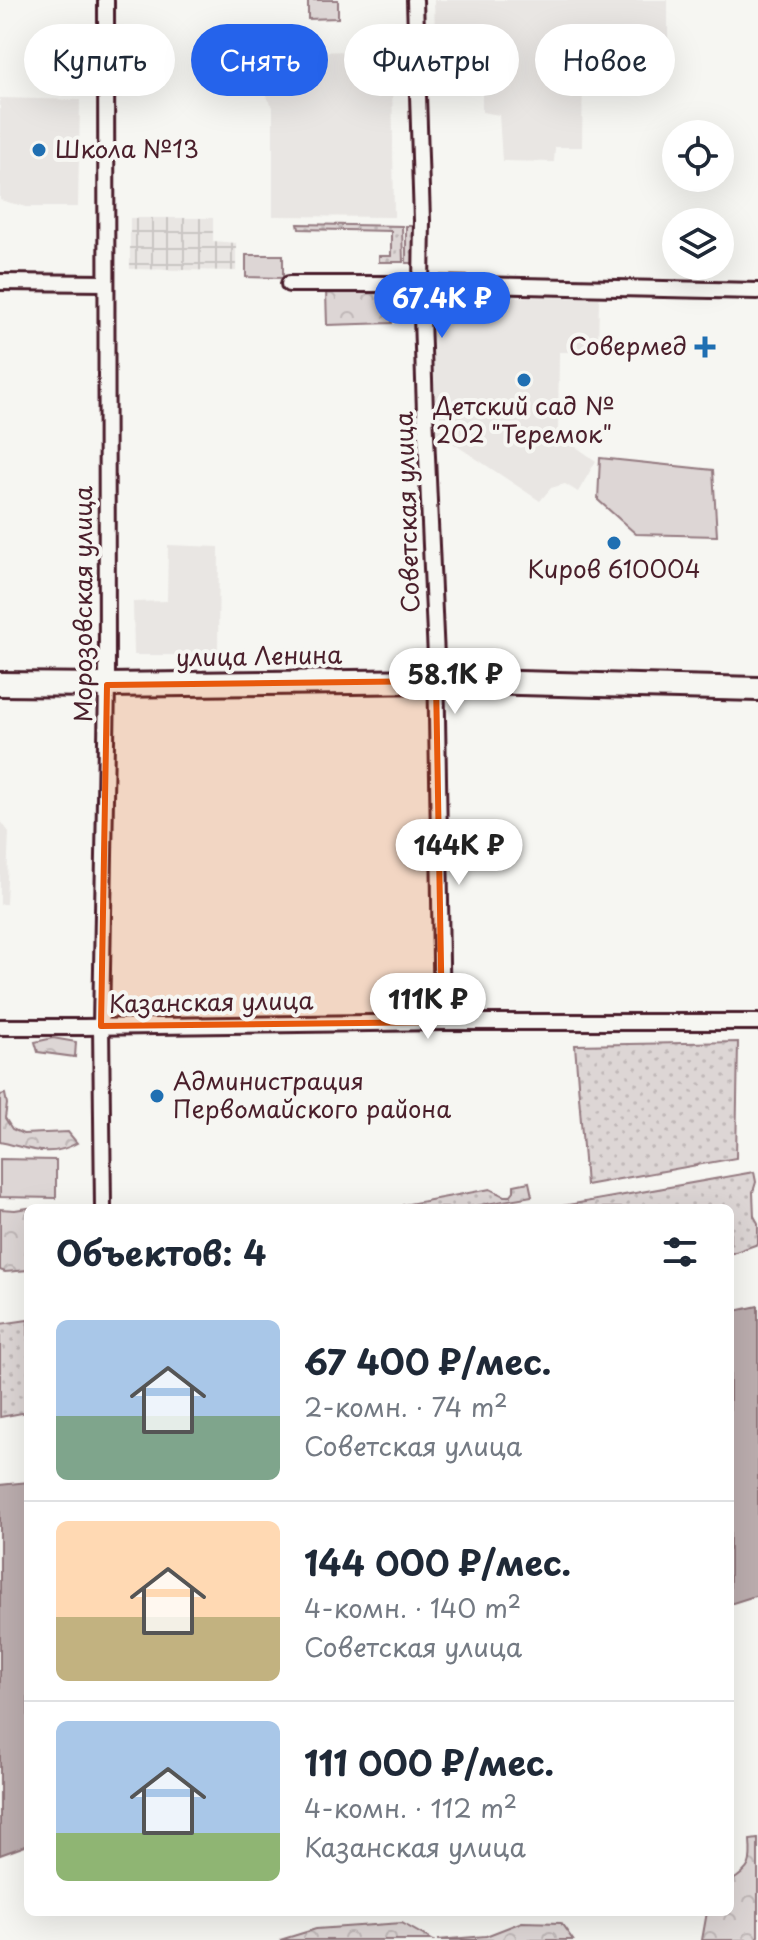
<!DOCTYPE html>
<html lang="ru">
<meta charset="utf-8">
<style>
body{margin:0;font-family:"Playpen Sans",sans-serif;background:#f6f6f7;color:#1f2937;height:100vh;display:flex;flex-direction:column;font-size:30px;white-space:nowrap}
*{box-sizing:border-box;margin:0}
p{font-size:26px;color:#747a83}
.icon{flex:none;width:44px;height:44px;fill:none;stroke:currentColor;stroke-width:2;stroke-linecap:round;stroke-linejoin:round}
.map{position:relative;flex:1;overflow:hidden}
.drawer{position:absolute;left:24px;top:1204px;width:710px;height:712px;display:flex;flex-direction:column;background:#fff;border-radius:12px;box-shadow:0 8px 32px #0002}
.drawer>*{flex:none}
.guide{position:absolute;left:24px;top:24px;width:710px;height:72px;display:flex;gap:16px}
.fabs{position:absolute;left:662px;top:120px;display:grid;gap:16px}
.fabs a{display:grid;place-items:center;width:72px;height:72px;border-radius:50%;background:#fff;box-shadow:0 8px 32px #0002;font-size:40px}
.price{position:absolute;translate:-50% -68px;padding:0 18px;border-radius:28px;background:#fff;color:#222;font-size:26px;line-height:52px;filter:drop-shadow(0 2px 4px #0008)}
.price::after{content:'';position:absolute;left:50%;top:48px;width:24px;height:18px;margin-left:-12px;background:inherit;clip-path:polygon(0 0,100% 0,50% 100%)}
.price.selected{background:#2563eb;color:#fff}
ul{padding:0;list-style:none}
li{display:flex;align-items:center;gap:24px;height:200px;padding:0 32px}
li+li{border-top:2px solid #e0e1e3}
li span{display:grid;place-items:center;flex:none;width:224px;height:160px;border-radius:12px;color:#555}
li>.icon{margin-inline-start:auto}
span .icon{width:96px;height:96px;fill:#fffc;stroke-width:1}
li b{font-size:34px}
h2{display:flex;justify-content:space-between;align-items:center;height:96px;padding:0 32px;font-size:34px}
.tag{padding:0 28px;border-radius:36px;background:#fff;box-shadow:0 8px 32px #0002;font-size:28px;line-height:72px}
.tag.selected{background:#2563eb;color:#fff}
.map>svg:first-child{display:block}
.built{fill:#e9e6e3}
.industrial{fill:url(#industrial-grid)}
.grass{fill:url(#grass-dots);stroke:#947a80;stroke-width:2}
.forest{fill:url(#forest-crowns);stroke:#947a80;stroke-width:2}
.green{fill:#ddd6d5;stroke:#947a80;stroke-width:2}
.water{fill:#bbadae;stroke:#8e747a;stroke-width:2}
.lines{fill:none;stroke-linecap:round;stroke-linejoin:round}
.street-casing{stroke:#4a1f2b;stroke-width:20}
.primary-casing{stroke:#4a1f2b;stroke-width:28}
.street{stroke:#f6f6f2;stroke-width:14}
.primary{stroke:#f6f6f2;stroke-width:22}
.marked{fill:#e8590c;fill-opacity:0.2;stroke:#e8590c;stroke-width:6;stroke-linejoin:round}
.poi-dot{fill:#1f6fb2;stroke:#f6f6f2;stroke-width:3}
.labels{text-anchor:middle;stroke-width:8;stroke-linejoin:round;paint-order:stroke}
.poi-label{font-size:24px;fill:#4a1f2b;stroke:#f6f6f2;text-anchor:start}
.street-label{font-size:24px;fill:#4a1f2b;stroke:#f6f6f2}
</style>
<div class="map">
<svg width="758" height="1940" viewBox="0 0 758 1940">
<defs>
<pattern id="industrial-grid" width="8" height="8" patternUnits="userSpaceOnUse" patternTransform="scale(2)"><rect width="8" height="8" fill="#e9e6e3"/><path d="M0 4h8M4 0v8" fill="none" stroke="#c9c5c3"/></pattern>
<pattern id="grass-dots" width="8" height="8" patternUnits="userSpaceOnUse" patternTransform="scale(2)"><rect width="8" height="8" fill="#ddd6d5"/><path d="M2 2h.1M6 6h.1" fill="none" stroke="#bfb7b7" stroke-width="1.8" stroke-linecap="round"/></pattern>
<pattern id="forest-crowns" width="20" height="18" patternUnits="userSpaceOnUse" patternTransform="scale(2)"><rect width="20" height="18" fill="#ddd6d5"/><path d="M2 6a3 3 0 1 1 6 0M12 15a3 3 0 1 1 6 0" fill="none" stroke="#bfb7b7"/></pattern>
</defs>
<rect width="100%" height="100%" fill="#f6f6f2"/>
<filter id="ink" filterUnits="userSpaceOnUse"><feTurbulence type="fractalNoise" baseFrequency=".0125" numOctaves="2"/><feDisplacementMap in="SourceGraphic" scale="16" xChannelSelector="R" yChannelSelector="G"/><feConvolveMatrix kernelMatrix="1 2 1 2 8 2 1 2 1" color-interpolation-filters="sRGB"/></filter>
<g filter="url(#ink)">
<g class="built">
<path d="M 434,0 L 668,0 L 668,44 L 650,62 L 606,60 L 605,68 L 583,67 L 582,147 L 555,147 L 554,162 L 502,161 L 499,115 L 482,112 L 482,92 L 437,91 Z"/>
<path d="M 380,51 L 392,71 L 394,217 L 273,216 L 273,107 L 264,92 L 274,52 Z"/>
<path d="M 0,98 L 80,100 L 78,207 L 26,207 L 0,200 Z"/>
<path d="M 432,296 L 599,298 L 598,352 L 559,352 L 558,434 L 596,461 L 578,492 L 565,484 L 551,488 L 540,501 L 436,432 Z"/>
<path d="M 168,545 L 219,547 L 218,655 L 134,655 L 133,602 L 167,601 Z"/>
<path d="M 0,820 L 9,832 L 6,904 L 0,904 Z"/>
</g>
<path class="industrial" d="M 130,218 L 213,218 L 213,241 L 236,243 L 236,271 L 130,269 Z"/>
<g class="grass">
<path d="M 298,224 L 402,226 L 403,262 L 379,262 L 379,256 L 391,256 L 391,231 L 299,229 Z"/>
<rect x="406" y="226" width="7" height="37"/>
<path d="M 738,1042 L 736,1158 L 586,1185 L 575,1045 Z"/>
<path d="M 754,1172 L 756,1182 L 753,1192 L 754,1216 L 758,1223 L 758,1244 L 730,1254 L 730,1208 L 551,1208 Z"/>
<path d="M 529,1182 L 532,1196 L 464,1208 L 403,1208 L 403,1205 L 490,1189 L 504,1196 L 510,1196 L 514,1191 L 514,1185 Z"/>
<path d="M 28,1320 L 28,1412 L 0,1417 L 0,1324 Z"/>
</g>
<g class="forest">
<path d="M 392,290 L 392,323 L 327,325 L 326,291 Z"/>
<path d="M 53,1038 L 76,1042 L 75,1057 L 38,1052 L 35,1042 Z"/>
<path d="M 5,1094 L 7,1104 L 5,1118 L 12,1129 L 23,1134 L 68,1132 L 77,1143 C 49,1159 29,1148 0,1142 L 0,1095 Z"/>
<path d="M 28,1208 L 28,1270 L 5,1272 L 0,1270 L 0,1209 L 15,1210 Z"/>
<path d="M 758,1839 L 758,1940 L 702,1940 L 707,1912 L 730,1912 L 730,1882 C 751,1869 752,1864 750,1840 Z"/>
<path d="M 522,1922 L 561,1923 L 573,1940 L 438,1940 L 486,1936 Z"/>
<path d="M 402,1923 L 432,1940 L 280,1940 L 316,1929 Z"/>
</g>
<g class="green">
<path d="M 308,0 L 338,0 L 338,18 L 308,19 Z"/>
<path d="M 246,255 L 283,255 L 283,278 L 246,277 Z"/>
<path d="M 600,458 L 713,470 L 717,536 L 636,534 L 598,500 Z"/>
<path d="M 0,1159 L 56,1160 L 56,1198 L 0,1197 Z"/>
</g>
<g class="water">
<path d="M 758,1306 L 758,1595 L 730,1604 L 730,1312 Z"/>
<path d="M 28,1482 L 28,1845 L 0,1855 L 0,1485 Z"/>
</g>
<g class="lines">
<g class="street-casing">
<g id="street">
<path d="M 415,0 L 422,221 L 421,284 L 425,412 L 436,657 L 442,1022"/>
<path d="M 0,282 L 106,283"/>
<path d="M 289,284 L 421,284 L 758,291"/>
<path d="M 0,1027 L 84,1027 L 442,1022 L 758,1022"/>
<path d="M 103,1208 L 101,1026 L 107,685 L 106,0"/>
</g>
</g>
<g class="primary-casing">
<path id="primary" d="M 0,684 L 107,685 L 436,681 L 758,689"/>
</g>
<use href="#street" class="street"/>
<use href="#primary" class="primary"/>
</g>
</g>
<path class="marked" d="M 436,681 L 442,1022 L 101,1026 L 107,685 Z"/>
<g class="poi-dot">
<circle cx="39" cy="150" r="8"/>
<path d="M701 335h8v8h8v8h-8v8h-8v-8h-8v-8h8z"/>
<circle cx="524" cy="380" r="8"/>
<circle cx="614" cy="543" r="8"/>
<circle cx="157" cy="1096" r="8"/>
</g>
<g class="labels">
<g class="poi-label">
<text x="55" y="158">Школа №13</text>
<text x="687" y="355" text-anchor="end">Совермед</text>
<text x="524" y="415" text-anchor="middle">Детский сад №<tspan x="524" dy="28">202 "Теремок"</tspan></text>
<text x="614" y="578" text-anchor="middle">Киров 610004</text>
<text x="173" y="1090">Администрация<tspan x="173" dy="28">Первомайского района</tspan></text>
</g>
<g class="street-label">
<text transform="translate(408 512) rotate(-92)" y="8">Советская улица</text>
<text transform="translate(84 604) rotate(-90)" y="8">Морозовская улица</text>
<text transform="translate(259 657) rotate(-1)" y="8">улица Ленина</text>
<text transform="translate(211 1003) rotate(-1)" y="8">Казанская улица</text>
</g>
</g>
</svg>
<div class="fabs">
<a><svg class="icon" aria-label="locate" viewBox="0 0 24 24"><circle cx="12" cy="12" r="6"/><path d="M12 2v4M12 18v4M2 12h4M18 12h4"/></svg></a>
<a><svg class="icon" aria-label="layers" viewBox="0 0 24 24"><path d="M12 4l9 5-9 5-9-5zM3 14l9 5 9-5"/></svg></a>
</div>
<b class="price selected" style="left:442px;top:340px">67.4K ₽</b>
<b class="price" style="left:455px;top:716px">58.1K ₽</b>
<b class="price" style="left:459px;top:887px">144K ₽</b>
<b class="price" style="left:428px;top:1041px">111K ₽</b>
<div class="guide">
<a class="tag">Купить</a>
<a class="tag selected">Снять</a>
<a class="tag">Фильтры</a>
<a class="tag">Новое</a>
</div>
<section class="drawer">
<h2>Объектов: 4<svg class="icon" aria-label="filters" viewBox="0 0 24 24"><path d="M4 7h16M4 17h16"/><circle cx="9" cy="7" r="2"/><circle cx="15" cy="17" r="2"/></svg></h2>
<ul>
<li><span style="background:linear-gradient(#a9c7e8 60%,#7fa58c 0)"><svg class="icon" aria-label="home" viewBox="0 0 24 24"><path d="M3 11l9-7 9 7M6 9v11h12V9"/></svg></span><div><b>67 400 ₽/мес.</b><p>2-комн. · 74 m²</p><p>Советская улица</p></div></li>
<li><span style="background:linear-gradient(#ffd9b3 60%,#c2b280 0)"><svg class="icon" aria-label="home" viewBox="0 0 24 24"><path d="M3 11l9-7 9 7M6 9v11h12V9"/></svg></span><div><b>144 000 ₽/мес.</b><p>4-комн. · 140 m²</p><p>Советская улица</p></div></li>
<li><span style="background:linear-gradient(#a9c7e8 70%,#8fb573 0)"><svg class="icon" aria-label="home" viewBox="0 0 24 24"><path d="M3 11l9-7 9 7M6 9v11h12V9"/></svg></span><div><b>111 000 ₽/мес.</b><p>4-комн. · 112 m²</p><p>Казанская улица</p></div></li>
</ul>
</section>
</div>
